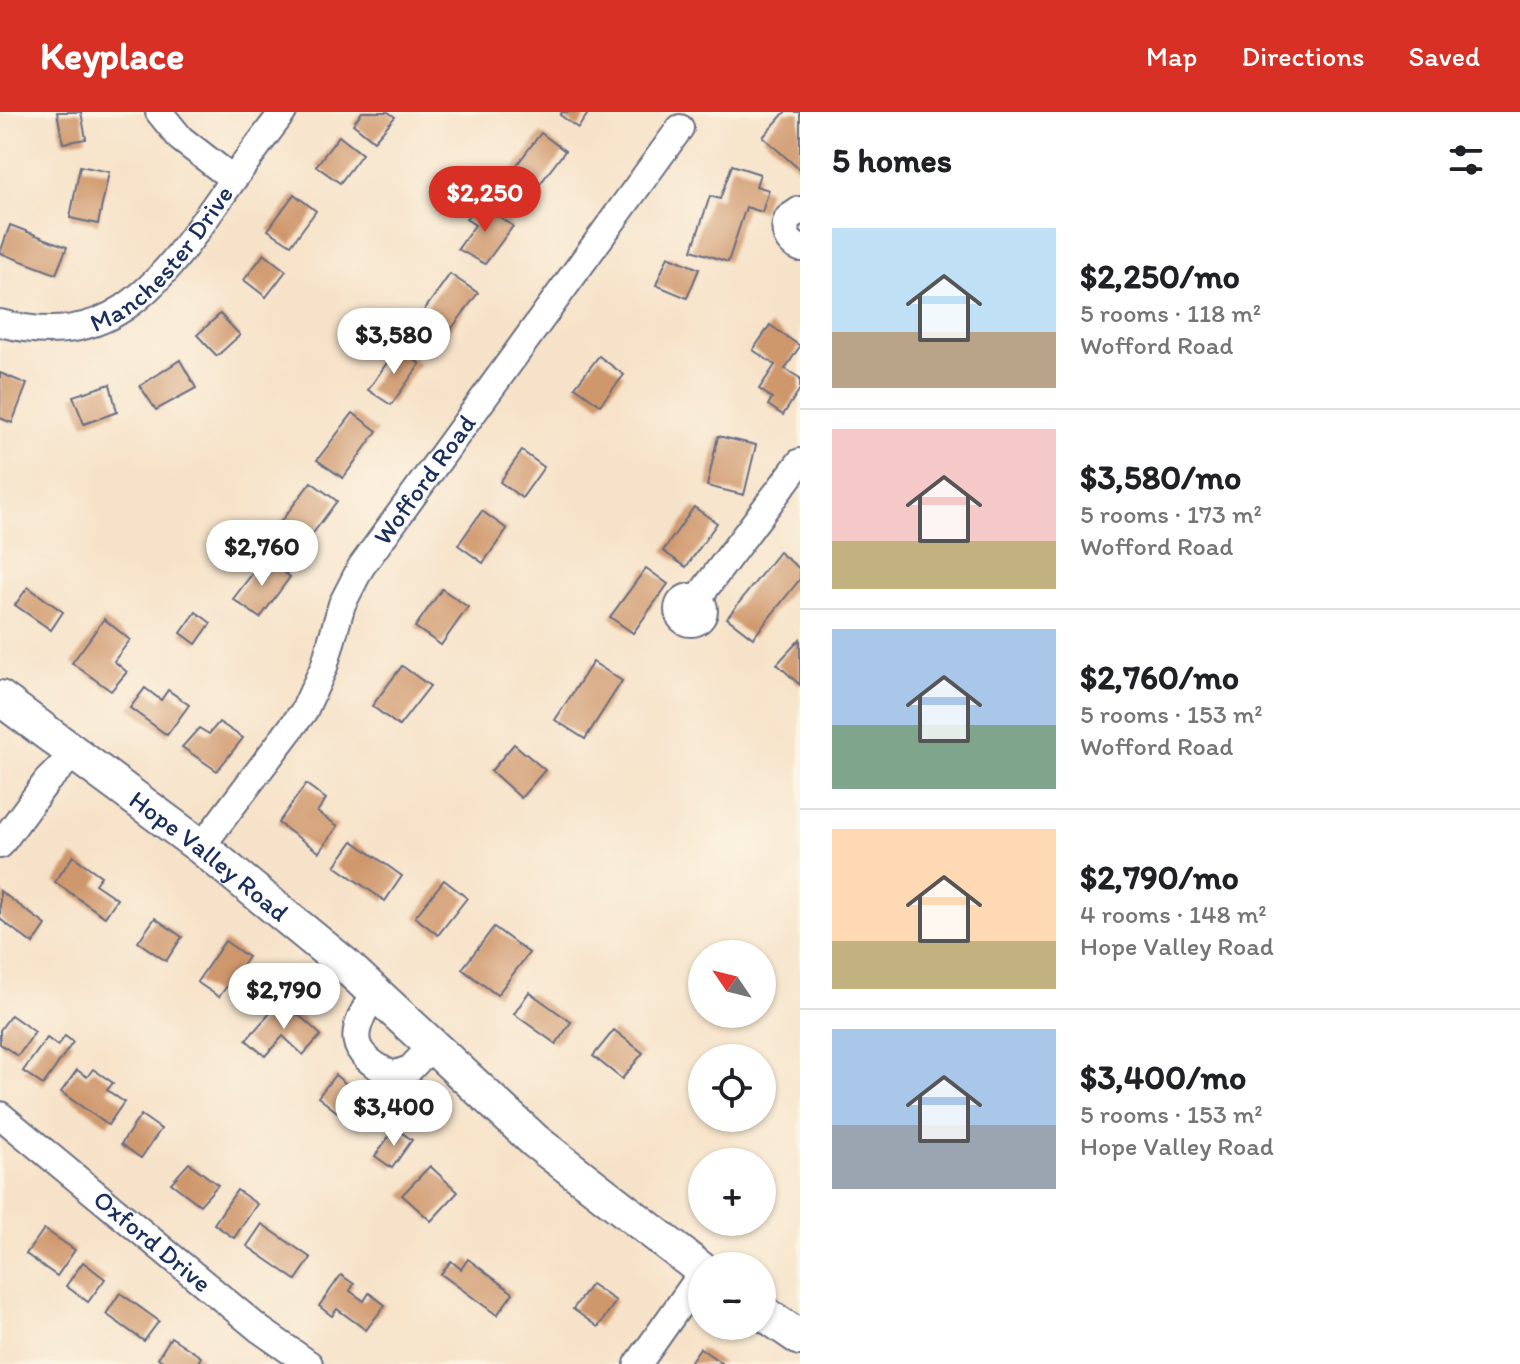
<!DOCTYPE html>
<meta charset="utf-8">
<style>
body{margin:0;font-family:Itim,sans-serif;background:#f6f6f6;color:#202124;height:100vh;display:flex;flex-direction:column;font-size:30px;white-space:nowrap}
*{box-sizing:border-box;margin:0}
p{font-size:26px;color:#757577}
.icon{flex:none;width:44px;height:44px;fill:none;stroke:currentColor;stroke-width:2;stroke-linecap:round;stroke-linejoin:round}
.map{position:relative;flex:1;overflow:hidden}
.details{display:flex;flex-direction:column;background:#fff;width:720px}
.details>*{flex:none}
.needle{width:52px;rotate:305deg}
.buttons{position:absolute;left:688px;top:828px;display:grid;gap:16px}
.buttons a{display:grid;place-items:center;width:88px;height:88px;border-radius:50%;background:#fff;box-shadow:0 2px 6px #0004;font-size:40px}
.price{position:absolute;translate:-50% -68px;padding:0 18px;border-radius:28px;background:#fff;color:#222;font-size:26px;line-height:52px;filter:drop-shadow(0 2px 4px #0008)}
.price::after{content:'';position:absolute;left:50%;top:48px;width:24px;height:18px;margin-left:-12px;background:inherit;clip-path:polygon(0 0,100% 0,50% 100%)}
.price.active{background:#d93025;color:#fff}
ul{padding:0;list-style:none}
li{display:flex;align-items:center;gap:24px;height:200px;padding:0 32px}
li+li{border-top:2px solid #e0e0e0}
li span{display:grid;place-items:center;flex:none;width:224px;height:160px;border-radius:0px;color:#555}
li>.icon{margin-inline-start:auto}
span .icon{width:96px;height:96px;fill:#fffc;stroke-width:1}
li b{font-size:34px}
h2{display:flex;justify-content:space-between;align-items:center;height:96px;padding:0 32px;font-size:34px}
header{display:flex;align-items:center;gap:48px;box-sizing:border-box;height:112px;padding:0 40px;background:#d93025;color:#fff}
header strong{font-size:38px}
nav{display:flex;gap:44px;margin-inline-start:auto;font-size:28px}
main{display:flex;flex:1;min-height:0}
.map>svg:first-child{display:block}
.building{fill:#cf976c}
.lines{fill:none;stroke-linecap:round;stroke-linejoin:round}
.minor-casing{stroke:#686e83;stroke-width:30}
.major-casing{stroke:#686e83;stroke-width:38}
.minor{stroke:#fff;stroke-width:26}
.major{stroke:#fff;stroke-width:34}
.labels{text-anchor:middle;stroke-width:6;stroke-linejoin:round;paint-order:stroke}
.street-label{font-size:26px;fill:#1b2f5e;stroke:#fcf5e5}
</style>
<header>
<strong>Keyplace</strong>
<nav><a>Map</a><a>Directions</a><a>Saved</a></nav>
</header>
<main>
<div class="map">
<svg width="800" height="1252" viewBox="0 0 800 1252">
<rect width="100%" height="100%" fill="#fcf5e5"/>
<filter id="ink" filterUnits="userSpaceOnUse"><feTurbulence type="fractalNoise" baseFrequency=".0125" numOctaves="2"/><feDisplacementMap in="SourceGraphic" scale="16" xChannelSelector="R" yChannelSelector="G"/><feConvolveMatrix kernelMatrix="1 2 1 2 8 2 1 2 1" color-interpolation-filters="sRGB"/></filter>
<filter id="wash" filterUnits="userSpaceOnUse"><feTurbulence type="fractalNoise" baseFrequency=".006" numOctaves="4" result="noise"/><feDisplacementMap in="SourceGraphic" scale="32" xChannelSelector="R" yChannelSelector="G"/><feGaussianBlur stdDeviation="1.8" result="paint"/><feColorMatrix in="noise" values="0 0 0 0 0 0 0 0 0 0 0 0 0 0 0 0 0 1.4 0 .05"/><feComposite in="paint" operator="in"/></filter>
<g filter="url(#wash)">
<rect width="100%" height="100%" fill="#f6e2c8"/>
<g id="blocks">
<g class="building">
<path d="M 57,0 L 81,0 L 86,27 L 63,31 Z"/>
<path d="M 362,0 L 388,0 L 395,5 L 374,29 L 353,12 Z"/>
<path d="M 562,0 L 589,0 L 578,16 L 560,3 Z"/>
<path d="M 785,0 L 800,0 L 800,58 L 763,25 Z"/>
<path d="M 541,21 L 565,39 L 530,85 L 506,67 Z"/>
<path d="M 339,24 L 362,42 L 340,71 L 316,54 Z"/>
<path d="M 732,53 L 760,62 L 756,74 L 769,78 L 762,100 L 746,95 L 728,150 L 692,138 L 710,84 L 720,87 Z"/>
<path d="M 80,54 L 109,60 L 98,112 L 70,106 Z"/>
<path d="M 294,82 L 316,99 L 291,133 L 268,118 Z"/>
<path d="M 479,91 L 513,114 L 485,152 L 458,137 L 475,113 L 466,107 Z"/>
<path d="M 10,113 L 67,135 L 56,162 L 0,141 Z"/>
<path d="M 264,142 L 286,159 L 266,185 L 244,168 Z"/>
<path d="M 668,144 L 699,157 L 687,186 L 656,173 Z"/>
<path d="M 450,162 L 478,181 L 441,231 L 413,214 Z"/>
<path d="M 220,202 L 240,223 L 217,244 L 197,223 Z"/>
<path d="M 770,213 L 800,234 L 785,257 L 800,266 L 800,277 L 783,303 L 768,293 L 772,286 L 759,277 L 775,253 L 753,238 Z"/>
<path d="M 398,235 L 420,252 L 391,293 L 368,278 Z"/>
<path d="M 599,244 L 624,263 L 600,293 L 575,275 Z"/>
<path d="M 180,248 L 196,276 L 156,298 L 140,274 Z"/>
<path d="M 0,261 L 27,272 L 12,311 L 0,306 Z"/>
<path d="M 110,272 L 117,300 L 84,312 L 73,284 Z"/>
<path d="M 353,301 L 377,319 L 343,366 L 317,348 Z"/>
<path d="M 718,324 L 756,333 L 744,383 L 707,374 Z"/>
<path d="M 522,339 L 544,355 L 522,386 L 500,370 Z"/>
<path d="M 311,370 L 337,389 L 305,432 L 279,412 Z"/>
<path d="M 694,395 L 717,411 L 686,455 L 663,439 Z"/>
<path d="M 482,399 L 507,417 L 483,451 L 458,433 Z"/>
<path d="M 779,440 L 800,457 L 800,467 L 753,526 L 727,506 Z"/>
<path d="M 265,445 L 290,465 L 260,506 L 233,487 Z"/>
<path d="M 646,456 L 668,472 L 633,521 L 610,505 Z"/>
<path d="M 28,475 L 63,500 L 51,518 L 15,493 Z"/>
<path d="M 442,477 L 468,495 L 441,533 L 415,515 Z"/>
<path d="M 196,500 L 211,511 L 196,532 L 181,521 Z"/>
<path d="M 104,507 L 130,528 L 114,549 L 127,560 L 111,579 L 72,551 Z"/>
<path d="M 800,527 L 800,573 L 777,552 Z"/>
<path d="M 593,550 L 622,569 L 585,627 L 555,608 Z"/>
<path d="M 402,554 L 430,574 L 399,614 L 372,594 Z"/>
<path d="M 145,576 L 161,588 L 168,578 L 189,593 L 167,623 L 130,596 Z"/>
<path d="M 219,610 L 243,626 L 217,659 L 182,635 L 199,616 L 209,622 Z"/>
<path d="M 514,632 L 545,658 L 521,686 L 491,659 Z"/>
<path d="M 306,672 L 326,687 L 317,700 L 338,714 L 319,740 L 278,711 Z"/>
<path d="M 353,729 L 402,764 L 385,789 L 335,754 Z"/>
<path d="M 73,744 L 101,764 L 95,772 L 117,787 L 105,805 L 55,770 Z"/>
<path d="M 444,768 L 467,786 L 438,823 L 415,805 Z"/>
<path d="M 0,779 L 46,813 L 33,832 L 0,807 Z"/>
<path d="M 155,806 L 182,825 L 166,849 L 138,830 Z"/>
<path d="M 494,815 L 529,841 L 497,883 L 462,857 Z"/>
<path d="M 225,829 L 248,845 L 219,885 L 197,870 Z"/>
<path d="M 529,880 L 571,910 L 556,932 L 514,902 Z"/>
<path d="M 282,888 L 321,923 L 303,943 L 283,924 L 265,944 L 246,928 Z"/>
<path d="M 11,903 L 35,920 L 18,944 L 0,932 L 0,918 Z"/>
<path d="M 614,918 L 643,941 L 622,967 L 593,944 Z"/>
<path d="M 65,924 L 73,930 L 43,973 L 23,959 L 47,926 L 58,934 Z"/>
<path d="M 93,957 L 113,971 L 107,978 L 124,990 L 108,1013 L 61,980 L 77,958 L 87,965 Z"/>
<path d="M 335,963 L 376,996 L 359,1017 L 318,985 Z"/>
<path d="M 141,1003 L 161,1017 L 141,1046 L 121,1032 Z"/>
<path d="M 395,1016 L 412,1028 L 392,1056 L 375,1044 Z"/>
<path d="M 189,1051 L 218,1073 L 200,1093 L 171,1071 Z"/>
<path d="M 430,1054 L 458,1080 L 431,1109 L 402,1083 Z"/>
<path d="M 237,1078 L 257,1092 L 234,1126 L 214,1112 Z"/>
<path d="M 262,1112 L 311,1146 L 296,1168 L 247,1134 Z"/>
<path d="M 44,1117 L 75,1138 L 57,1164 L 26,1142 Z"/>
<path d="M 468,1147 L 513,1181 L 497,1203 L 441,1162 L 451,1149 L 461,1157 Z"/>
<path d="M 83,1150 L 105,1167 L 88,1190 L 66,1174 Z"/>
<path d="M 341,1163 L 354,1172 L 350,1179 L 364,1189 L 369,1181 L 385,1193 L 366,1218 L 337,1197 L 332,1204 L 319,1194 Z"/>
<path d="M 591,1172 L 616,1189 L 598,1215 L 573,1197 Z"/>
<path d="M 120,1181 L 159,1209 L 144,1229 L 106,1202 Z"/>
<path d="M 171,1225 L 201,1245 L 197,1252 L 168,1252 L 158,1246 Z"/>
<path d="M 700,1236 L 723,1252 L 689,1252 Z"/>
</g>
</g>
</g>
<g filter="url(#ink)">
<use href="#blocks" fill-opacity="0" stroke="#686e83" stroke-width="2"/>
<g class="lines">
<g class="minor-casing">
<g id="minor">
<path d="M 159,0 L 181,27 L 233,67"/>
<path d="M 800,98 L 788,106 C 782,119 787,131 800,136"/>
<path id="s1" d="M 0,211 C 106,239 154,180 210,100 C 234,66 258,33 283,0"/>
<circle cx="691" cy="498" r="13"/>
<path d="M 698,486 L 800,350"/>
<path d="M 0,733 L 47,669 L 75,641"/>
<path id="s2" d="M 201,735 L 304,599 L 324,555 L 342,492 L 361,455 L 680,16"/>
<path d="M 375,880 C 349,922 346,940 393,963 L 410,957 L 432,934"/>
<path id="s3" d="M 0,1003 L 259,1217 L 309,1252"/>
<path d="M 638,1252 L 702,1161"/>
</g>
</g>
<g class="major-casing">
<g id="major">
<path id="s4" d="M 0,586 L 201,735 L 345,853 L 535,1029 L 702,1158"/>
<path d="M 762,1200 L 800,1226"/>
</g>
</g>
<use href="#minor" class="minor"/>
<use href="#major" class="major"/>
</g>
</g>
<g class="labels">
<g class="street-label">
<text dy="9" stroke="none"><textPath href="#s1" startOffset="190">Manchester Drive</textPath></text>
<text dy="9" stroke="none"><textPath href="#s2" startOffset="434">Wofford Road</textPath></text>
<text dy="9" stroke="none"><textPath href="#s4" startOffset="262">Hope Valley Road</textPath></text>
<text dy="9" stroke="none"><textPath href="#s3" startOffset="198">Oxford Drive</textPath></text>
</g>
</g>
</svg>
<div class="buttons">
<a><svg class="needle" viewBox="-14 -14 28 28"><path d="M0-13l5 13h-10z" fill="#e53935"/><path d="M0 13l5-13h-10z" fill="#757577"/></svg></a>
<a><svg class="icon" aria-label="locate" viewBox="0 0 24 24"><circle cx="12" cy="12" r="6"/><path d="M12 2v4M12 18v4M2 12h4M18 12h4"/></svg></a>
<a>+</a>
<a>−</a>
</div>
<b class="price active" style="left:485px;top:122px">$2,250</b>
<b class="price" style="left:394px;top:264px">$3,580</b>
<b class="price" style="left:262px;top:476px">$2,760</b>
<b class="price" style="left:284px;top:919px">$2,790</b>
<b class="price" style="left:394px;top:1036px">$3,400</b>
</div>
<section class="details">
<h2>5 homes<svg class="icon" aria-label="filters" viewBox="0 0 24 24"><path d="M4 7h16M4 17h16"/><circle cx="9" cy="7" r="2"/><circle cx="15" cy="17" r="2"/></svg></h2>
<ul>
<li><span style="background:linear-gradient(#bfe0f5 65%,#b9a48a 0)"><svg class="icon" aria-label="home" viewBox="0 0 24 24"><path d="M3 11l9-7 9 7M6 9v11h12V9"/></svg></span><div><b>$2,250/mo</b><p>5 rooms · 118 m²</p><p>Wofford Road</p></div></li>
<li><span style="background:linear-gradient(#f6c9c9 70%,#c2b280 0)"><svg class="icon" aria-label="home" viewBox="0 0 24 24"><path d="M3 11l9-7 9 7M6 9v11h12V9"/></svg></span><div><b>$3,580/mo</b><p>5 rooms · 173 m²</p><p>Wofford Road</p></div></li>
<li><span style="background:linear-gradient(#a9c7e8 60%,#7fa58c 0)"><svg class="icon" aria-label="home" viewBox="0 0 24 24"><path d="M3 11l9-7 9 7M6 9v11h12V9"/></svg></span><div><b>$2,760/mo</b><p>5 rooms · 153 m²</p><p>Wofford Road</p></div></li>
<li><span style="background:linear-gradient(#ffd9b3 70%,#c2b280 0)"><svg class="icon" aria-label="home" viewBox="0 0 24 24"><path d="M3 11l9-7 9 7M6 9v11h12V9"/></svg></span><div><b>$2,790/mo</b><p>4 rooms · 148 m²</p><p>Hope Valley Road</p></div></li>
<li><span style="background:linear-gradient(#a9c7e8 60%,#9aa5b1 0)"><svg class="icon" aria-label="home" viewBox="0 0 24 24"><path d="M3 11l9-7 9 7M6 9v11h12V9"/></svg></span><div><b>$3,400/mo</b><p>5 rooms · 153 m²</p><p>Hope Valley Road</p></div></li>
</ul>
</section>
</main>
